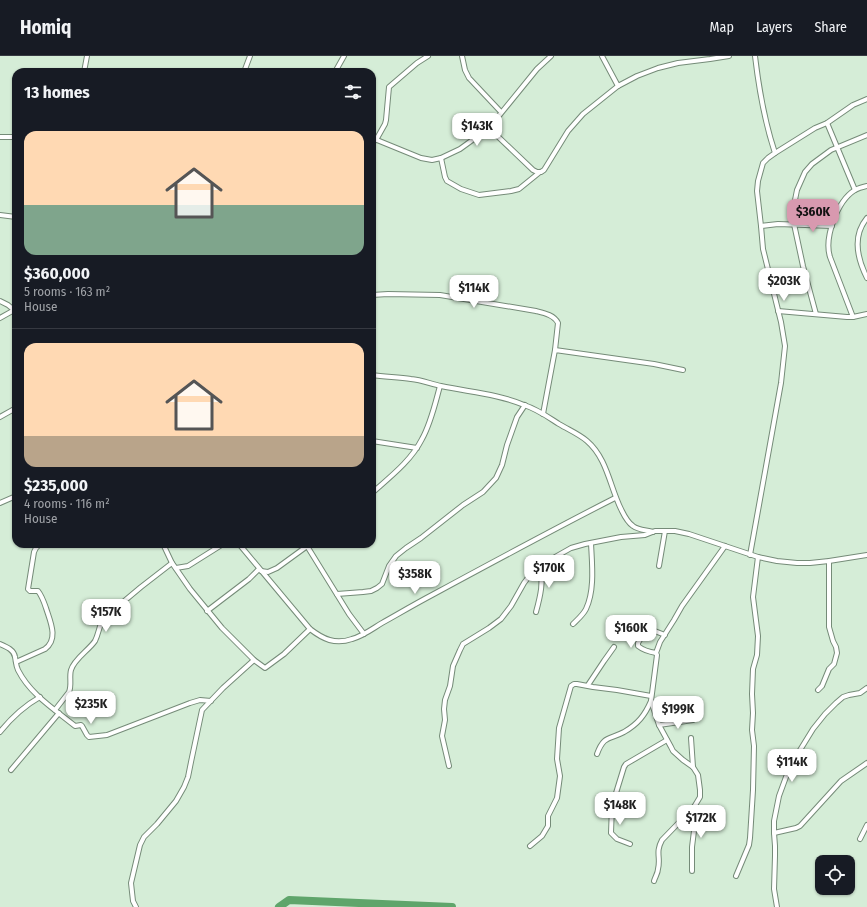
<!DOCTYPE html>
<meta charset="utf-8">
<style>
body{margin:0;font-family:"Fira Sans Condensed",sans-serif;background:#242831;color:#f1f3f6;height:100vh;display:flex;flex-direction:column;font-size:15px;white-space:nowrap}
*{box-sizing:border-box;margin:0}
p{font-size:13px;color:#9ea1a6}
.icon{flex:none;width:22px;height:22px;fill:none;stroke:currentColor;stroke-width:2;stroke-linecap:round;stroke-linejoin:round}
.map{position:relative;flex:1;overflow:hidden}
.sheet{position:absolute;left:12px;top:12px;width:364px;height:480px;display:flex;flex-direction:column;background:#171b24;border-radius:12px;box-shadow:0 1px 3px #0004}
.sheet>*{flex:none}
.buttons{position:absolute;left:815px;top:799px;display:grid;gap:8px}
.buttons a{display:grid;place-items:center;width:40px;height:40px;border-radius:8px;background:#171b24;box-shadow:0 1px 3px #0004;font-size:20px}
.price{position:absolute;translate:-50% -34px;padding:0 9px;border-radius:8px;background:#fff;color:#222;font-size:13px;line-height:26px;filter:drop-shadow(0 1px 2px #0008)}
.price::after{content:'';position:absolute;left:50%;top:24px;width:12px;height:9px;margin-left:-6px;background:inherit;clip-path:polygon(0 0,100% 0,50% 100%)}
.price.current{background:#d899af;color:#111}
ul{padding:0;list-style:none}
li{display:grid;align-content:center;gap:8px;height:212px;padding:0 12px}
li+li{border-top:1px solid #363941}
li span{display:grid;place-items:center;height:124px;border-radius:12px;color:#555}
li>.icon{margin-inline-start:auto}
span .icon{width:72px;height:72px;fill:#fffc;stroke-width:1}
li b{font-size:17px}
h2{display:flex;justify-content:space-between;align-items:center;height:48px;padding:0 12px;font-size:17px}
header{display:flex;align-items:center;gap:24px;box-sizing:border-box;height:56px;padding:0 20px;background:#171b24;border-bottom:1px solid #363941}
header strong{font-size:19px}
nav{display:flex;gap:22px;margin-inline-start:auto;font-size:14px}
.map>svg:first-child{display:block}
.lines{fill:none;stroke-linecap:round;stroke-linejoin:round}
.river{stroke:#5fa56b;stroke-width:8}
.street-casing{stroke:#758b78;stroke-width:6}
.street{stroke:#fff;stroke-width:4}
</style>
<header>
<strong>Homiq</strong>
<nav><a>Map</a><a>Layers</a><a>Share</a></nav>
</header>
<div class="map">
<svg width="867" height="851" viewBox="0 0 867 851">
<rect width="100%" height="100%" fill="#d5edd7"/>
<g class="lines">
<path class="river" d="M 279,851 L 289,844 L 452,851"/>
<g class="street-casing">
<g id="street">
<path d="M 462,0 L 465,14 L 469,22 L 501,56"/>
<path d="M 602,0 L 618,30"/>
<path d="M 84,16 L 87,0"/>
<path d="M 244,16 L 250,0"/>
<path d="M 335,16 L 344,0"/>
<path d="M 827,67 L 855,134"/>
<path d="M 489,72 L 533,114 L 537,116 L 541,116 L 544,114 L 568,75 L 583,58 L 618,30 L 637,20 L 658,12 L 678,7 L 710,3 L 729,0"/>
<path d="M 0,81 L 16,81"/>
<path d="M 372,82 L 421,102 L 432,104 L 441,102 L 460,93 L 489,72 L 537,13 L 551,0"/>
<path d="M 376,84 L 385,68 L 386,64 L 389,31 L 417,7 L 428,0"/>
<path d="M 775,97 L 815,72 L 827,67 L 853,49 L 867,43"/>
<path d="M 441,102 L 445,121 L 447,125 L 461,133 L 479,139 L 511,135 L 519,133 L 540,116"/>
<path d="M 0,159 L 16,161"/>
<path d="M 867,162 C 852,180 857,202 867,222"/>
<path d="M 761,170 L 778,168 L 832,170"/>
<path d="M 372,239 L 388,238 L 440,239 L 536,255 C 544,257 554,259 558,267 L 555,294"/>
<path d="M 0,245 L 8,249 L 14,254"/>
<path d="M 778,255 L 847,261 L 853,261 L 867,258"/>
<path d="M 816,258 L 803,210 L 794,168 L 794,149 L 797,134 L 805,116 L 812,108 L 831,94 L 867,79"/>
<path d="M 853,261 L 830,201 C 824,182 837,145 855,134 C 859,132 863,131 867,130"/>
<path d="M 0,262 L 16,253"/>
<path d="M 372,319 C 385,321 398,321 411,323 C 422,324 431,328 441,330 C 469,336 498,338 524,349 C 537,353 548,361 559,368 C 569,374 579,378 587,385 C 607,402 610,431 621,453 C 624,459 627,466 633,470 C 638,474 646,474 653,476"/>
<path d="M 543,358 L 555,294 L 654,308 L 683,314"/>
<path d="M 0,361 L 16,352"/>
<path d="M 372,385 L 417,392"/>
<path d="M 372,437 C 390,421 411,405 422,383 C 431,367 435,348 440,330"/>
<path d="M 0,447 L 16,440"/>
<path d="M 163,488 L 172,507 L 190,533 L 222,572 L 254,604 L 265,612 L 284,598 L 310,573"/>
<path d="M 239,488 L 310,573 C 323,583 335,589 352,583 C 363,580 372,573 382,567 C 398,558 415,548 432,539 C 493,506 554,473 615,442"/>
<path d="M 307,490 L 349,558 L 364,578"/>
<path d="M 750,499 L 781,327 L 785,290 L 781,266 L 763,193 L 761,170 L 757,135 L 758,125 L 763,107 L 768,102 L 775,97 C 764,64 759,34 755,0"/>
<path d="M 659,510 L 665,475"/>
<path d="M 176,512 L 188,510 L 223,488"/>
<path d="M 261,515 L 268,516 L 277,512 L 310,488"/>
<path d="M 337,538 L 363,536 L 371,535 L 377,532 L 382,528 L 389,510 L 396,500 L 406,492 L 421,482 L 463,449 L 483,436 L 496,422 L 502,409 L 507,389 L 517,361 L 525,349"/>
<path d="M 207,555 L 249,523 L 259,513"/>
<path d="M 536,556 C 541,538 543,527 541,509"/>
<path d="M 637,564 L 647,572 L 665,579"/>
<path d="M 573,568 C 578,563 583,559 586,553 C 595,534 592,508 591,487"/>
<path d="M 647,572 L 638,587 L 638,590 C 643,594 650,596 656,597"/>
<path d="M 0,588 C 7,591 14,594 15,601 C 16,606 16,610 18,614 C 30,638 54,653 75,670 L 81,669 L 82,670 L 87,679 L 89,681 L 107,679 L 190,647 L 200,644 L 211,645"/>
<path d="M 16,606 L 45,593 C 59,583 50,565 46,552 C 44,546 42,540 38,535 L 30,535 L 28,533 L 34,496 L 36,492 L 40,488"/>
<path d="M 588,629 L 604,605 L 614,591"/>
<path d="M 818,634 L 822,630 L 829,613 L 834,608 L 837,597 L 836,591 L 833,585 L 829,571 L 829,505"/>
<path d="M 55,654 L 69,636 C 72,629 69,621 71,614 C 74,603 89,594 95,585 C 99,577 99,569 104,562 L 141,531 L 172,507"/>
<path d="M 659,669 L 693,664"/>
<path d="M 0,676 C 12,661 24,650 40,641"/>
<path d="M 691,682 L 693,711"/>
<path d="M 597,698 C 604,679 609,684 624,676 C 638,668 645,659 651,645"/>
<path d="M 449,710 L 442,680 L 445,664 L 444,653 L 445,644 L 450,630 L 453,610 L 460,594 L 463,588 L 489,572 L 501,563 L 511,550 L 524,527 L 530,519 L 536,513 L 541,509 L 571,492 L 585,488 L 621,481 L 645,479 L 655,475 L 675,475 L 689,478 L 758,501 L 777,505 L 797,507 L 810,507 L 829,505 L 867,499"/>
<path d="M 11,714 L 59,657"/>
<path d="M 774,777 L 796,772 L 800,770 L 841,725 L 867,707"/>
<path d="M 860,783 L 867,769"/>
<path d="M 630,788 L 617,783 L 611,777 L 612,750 L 624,711 L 626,708 L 667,684"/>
<path d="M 530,790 L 542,780 L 548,770 L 548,760 L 557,742 L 560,720 L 557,703 L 559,672 L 571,630 L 574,628 L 577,628 L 593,631 L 617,634 L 651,640"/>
<path d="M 692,815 L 692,791 L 694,775 L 693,763 L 694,751"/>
<path d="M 736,820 L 749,789 L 750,782 L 753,734 L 754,690 L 752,674 L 753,657 L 752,638 L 753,613 L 757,599 L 758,580 L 753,541 L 758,501"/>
<path d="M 654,825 C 655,821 658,817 658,813 C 661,801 655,797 662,784 L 694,751 L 700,741 L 700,734 L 698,719 L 693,711 L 683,704 L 673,695 L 671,691 L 659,669 L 651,645 L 657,599 L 656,597 L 660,586 L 674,564 L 682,550 L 725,490"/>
<path d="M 136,851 L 133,845 L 131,827 L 140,789 L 144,781 L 157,768 L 176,745 L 184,731 L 188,721 L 191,706 L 202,654 L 223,632 L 254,604"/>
<path d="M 777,851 L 774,833 L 775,800 L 775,790 L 774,777 L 774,765 L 779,740 L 786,721 L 797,699 L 813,673 L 825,658 L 836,647 L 843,641 L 849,639 L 860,637 L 867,632"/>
</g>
</g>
<use href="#street" class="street"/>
</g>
</svg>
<div class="buttons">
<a><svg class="icon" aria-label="locate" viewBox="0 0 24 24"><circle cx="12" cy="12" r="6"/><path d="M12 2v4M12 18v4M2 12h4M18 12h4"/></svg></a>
</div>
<b class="price" style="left:477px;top:91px">$143K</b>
<b class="price current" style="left:813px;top:177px">$360K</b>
<b class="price" style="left:784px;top:246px">$203K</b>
<b class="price" style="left:474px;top:253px">$114K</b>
<b class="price" style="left:549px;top:533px">$170K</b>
<b class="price" style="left:415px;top:539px">$358K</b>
<b class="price" style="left:106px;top:577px">$157K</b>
<b class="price" style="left:631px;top:593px">$160K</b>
<b class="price" style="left:91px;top:669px">$235K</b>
<b class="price" style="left:678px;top:674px">$199K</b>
<b class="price" style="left:792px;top:727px">$114K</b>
<b class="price" style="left:620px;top:770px">$148K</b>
<b class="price" style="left:701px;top:783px">$172K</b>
<section class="sheet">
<h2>13 homes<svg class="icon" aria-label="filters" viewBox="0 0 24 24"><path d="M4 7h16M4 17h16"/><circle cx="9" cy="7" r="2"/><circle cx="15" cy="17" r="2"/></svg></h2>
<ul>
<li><span style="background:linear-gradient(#ffd9b3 60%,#7fa58c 0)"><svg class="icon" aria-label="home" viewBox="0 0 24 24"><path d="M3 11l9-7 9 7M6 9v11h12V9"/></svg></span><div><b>$360,000</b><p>5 rooms · 163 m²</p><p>House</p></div></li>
<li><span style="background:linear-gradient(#ffd9b3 75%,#b9a48a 0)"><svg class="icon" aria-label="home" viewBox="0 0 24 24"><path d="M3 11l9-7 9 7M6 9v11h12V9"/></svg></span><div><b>$235,000</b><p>4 rooms · 116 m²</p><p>House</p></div></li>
</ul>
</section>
</div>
